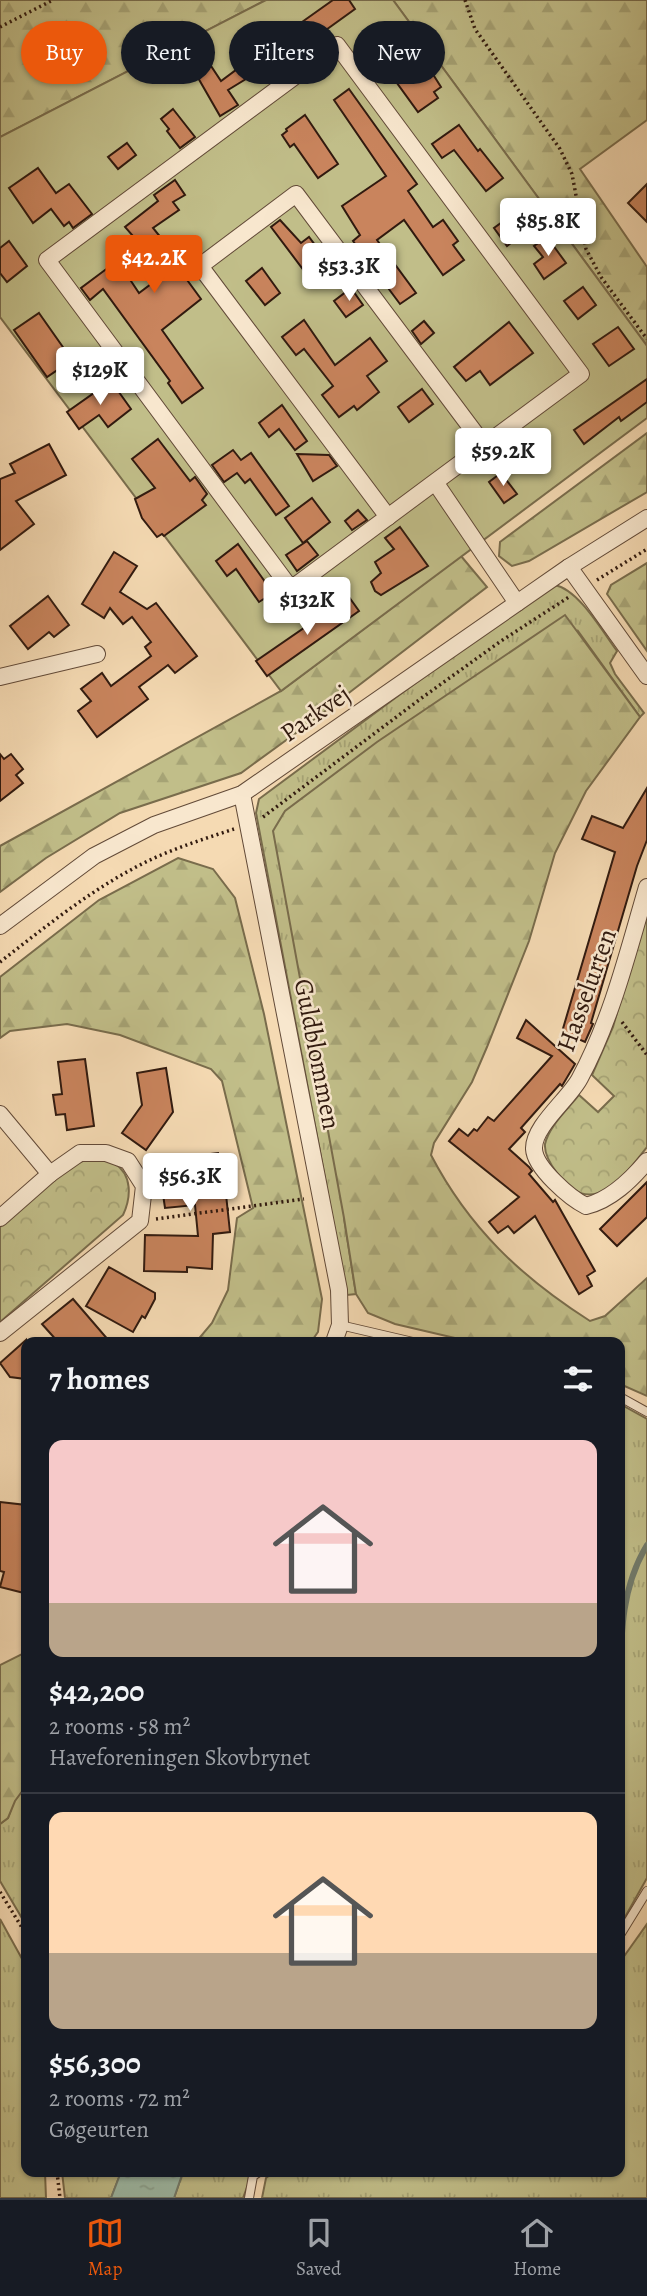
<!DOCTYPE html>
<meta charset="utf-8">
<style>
body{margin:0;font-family:Alegreya,serif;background:#20242c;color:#f1f3f6;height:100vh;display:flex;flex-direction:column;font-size:26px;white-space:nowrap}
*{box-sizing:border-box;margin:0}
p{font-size:23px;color:#9ea1a6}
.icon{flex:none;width:38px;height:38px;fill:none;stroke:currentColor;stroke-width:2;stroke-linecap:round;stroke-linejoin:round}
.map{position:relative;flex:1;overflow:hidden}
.sheet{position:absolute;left:21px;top:1337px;width:604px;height:840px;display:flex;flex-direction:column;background:#171b24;border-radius:14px;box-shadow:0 2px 5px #0004}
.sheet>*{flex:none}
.guide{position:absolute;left:21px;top:21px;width:606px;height:63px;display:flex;gap:14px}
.price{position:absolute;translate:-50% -60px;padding:0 16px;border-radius:7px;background:#fff;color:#222;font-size:23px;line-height:46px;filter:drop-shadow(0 2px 4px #0008)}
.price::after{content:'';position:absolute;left:50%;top:42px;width:21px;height:16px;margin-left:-10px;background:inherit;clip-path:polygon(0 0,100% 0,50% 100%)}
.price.selected{background:#ea580c;color:#fff}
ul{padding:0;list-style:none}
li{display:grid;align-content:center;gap:14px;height:371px;padding:0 28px}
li+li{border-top:2px solid #363941}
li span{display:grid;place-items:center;height:217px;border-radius:14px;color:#555}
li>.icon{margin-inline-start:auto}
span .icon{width:126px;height:126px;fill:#fffc;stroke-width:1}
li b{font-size:30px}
h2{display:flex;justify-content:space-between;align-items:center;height:84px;padding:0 28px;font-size:30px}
.pill{padding:0 24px;border-radius:32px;background:#171b24;box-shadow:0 2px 5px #0004;font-size:24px;line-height:63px}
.pill.selected{background:#ea580c;color:#fff}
.tabs{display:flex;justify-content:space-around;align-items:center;height:98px;border-top:2px solid #363941;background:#171b24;font-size:19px;color:#9ea1a6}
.tabs a{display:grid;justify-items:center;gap:4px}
.tabs .selected{color:#ea580c}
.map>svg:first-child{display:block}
.grass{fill:url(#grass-tufts);stroke:#796c4c;stroke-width:2}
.forest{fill:url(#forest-firs);stroke:#796c4c;stroke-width:2}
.park{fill:url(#park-crowns);stroke:#796c4c;stroke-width:2}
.garden{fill:#c1be89;stroke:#796c4c;stroke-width:2}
.water{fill:url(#water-ripples);stroke:#727b6b;stroke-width:2}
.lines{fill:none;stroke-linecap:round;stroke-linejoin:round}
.stream{stroke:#727b6b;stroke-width:6}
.building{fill:#c9845d;stroke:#311a0f;stroke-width:2}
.lane-casing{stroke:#624a38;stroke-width:10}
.street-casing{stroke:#624a38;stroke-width:18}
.path{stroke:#311a0f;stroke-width:3.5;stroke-dasharray:2 3.5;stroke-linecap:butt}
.lane{stroke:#f8e7ce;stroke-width:8}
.street{stroke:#f8e7ce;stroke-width:16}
.labels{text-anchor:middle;stroke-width:5;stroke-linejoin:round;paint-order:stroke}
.street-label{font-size:26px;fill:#311a0f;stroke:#f8e7ce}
</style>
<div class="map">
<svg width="647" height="2198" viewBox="0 0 647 2198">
<defs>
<pattern id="grass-tufts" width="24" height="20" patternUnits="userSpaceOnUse" patternTransform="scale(1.75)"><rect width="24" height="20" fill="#c1be89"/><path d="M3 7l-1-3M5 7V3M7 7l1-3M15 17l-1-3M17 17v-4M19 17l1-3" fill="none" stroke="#a6a375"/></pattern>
<pattern id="forest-firs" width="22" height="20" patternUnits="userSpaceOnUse" patternTransform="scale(1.75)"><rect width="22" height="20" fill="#c1be89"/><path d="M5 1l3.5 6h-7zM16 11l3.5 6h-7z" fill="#a6a375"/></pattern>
<pattern id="park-crowns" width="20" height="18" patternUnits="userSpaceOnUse" patternTransform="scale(1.75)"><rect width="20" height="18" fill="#c1be89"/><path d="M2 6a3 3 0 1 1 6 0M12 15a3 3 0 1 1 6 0" fill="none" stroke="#a6a375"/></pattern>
<pattern id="water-ripples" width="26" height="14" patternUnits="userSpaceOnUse" patternTransform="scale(1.75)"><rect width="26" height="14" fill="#9dbba8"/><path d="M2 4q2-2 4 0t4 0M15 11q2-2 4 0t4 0" fill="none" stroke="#88a08f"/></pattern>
</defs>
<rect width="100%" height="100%" fill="#f5dab3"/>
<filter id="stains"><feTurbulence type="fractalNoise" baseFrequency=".00286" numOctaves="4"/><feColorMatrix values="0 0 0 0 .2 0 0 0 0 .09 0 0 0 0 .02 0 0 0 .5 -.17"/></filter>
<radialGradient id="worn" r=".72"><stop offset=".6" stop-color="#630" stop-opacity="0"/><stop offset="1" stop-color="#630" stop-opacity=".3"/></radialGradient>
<g class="grass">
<path d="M 555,585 C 579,590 602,631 617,651 L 610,663 L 615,674 L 644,713 L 640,717 L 578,631 L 344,1218 L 356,1294 L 347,1295 L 256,813 L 259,799 L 491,627 Z"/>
<path d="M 620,1404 L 647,1419 L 647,1878 L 620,1926 Z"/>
<path d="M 26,1786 L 26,1925 L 0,1881 L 0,1824 L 8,1818 L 14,1801 Z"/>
<path d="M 0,1919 L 26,1966 L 26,2172 L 45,2172 L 46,2198 L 0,2198 Z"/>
<path d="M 647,1924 L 647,2198 L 262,2198 L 266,2178 L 274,2172 L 620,2172 L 620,1962 Z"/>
<path d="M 62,2172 L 121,2172 L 111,2198 L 65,2198 Z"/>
<path d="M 183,2172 L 255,2172 L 252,2174 L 243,2198 L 174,2198 Z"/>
</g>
<g class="forest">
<path d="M 0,0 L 266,0 L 0,137 Z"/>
<path d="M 393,0 L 647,0 L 647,120 L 580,169 L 647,267 L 647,346 Z"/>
<path d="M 647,433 L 647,492 L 529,561 L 512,566 L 499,556 L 500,542 Z"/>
<path d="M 461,556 L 487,587 L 307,725 L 241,773 L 120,813 L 46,858 L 0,892 L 0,846 L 281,691 Z"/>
<path d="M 647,563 L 647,651 L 607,594 L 611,585 Z"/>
<path d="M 565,615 L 640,717 L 586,791 L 555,853 L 529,941 L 487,1047 L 472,1082 L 434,1143 L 431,1155 C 469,1228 521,1277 590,1321 L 605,1316 L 647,1278 L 647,1396 L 620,1384 L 620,1342 L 472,1342 L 395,1324 L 368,1313 L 356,1294 L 344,1218 L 273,831 L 285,811 L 377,742 Z"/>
<path d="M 178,858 L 213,869 L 235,898 L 264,1014 L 322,1299 L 318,1332 L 311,1342 L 196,1342 L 212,1323 L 228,1290 L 237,1218 L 253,1208 L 222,1081 L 211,1069 L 120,1035 L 67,1024 L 10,1031 L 0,1038 L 0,977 L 99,900 Z"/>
<path d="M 26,1652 L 26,1786 L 15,1801 L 8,1818 L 0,1824 L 0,1665 Z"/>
</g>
<g class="park">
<path d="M 647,907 L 647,1147 C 623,1178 591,1221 557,1173 C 551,1165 544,1154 545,1144 C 549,1126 568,1109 579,1095 L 598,1112 L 614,1096 L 592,1075 L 613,1027 Z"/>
<path d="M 92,1157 C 99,1158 109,1159 114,1163 C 133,1175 131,1198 123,1215 L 0,1322 L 0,1227 L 69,1167 Z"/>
</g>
<path class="garden" d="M 266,0 L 393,0 L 647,346 L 647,418 L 281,691 L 0,317 L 0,137 Z"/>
<path class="water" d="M 121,2172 L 183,2172 L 174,2198 L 111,2198 Z"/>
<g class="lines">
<path class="stream" d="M 620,1679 C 621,1632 622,1586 647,1545"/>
</g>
<g class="building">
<path d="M 333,0 L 349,0 L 355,9 L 319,35 L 324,42 L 302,58 L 293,47 L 303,41 L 295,27 Z"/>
<path d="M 403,27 L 441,87 L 434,92 L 438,98 L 418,112 L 386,68 L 374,77 L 356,49 L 372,37 L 376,44 Z"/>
<path d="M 260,52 L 269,65 L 228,90 L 238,105 L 220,116 L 197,76 L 211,66 L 221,81 Z"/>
<path d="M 349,89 L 417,184 L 408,191 L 433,227 L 443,220 L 458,241 L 453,245 L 464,260 L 443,275 L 404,220 L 377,240 L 416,293 L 400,304 L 353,241 L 360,235 L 342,206 L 386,176 L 334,100 Z"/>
<path d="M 173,109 L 195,137 L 180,148 L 167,131 L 169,129 L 161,119 Z"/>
<path d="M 305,115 L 338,164 L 318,178 L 294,144 L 290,147 L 282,135 L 287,131 L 286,129 Z"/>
<path d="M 459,125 L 478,151 L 480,149 L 503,178 L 486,191 L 454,150 L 442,158 L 432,144 Z"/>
<path d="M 127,143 L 136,155 L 118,169 L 108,157 Z"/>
<path d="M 38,168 L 56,193 L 69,184 L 92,214 L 73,228 L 69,222 L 64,226 L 51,209 L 33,223 L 9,188 Z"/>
<path d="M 175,180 L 185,195 L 173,202 L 179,210 L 153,228 L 166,244 L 163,247 L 201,299 L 162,330 L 203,388 L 182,403 L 168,383 L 170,381 L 103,289 L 90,300 L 81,288 L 109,267 L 125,272 L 139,293 L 163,275 L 167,275 L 125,227 L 158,201 L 154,195 Z"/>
<path d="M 647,184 L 647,222 L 628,203 Z"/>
<path d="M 520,209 L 533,226 L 507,246 L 494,228 Z"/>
<path d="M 280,220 L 301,243 L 309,237 L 327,261 L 308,276 L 271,227 Z"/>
<path d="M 547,237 L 566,263 L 544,279 L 534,264 L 543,257 L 534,246 Z"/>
<path d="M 9,241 L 27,266 L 7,282 L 0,273 L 0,248 Z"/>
<path d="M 262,268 L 280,293 L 265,305 L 246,281 Z"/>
<path d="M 583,287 L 596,305 L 578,319 L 564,301 Z"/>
<path d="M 351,288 L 363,305 L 346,317 L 334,301 Z"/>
<path d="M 39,313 L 72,360 L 47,377 L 14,330 Z"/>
<path d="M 304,320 L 335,365 L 370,338 L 387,361 L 367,376 L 379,392 L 357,410 L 354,406 L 339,417 L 322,395 L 333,386 L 304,349 L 296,355 L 282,337 Z"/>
<path d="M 424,321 L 434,333 L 421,344 L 412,331 Z"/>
<path d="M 509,322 L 533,353 L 490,385 L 480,371 L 466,381 L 454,367 Z"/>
<path d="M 618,327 L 634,349 L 609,366 L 593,344 Z"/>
<path d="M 647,379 L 647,402 L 621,421 L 619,417 L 584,444 L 574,430 Z"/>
<path d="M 111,381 L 131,409 L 108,427 L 99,415 L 79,429 L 67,412 Z"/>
<path d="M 422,389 L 433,404 L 409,422 L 398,407 Z"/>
<path d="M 282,405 L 307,441 L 295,450 L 279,429 L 269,437 L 259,423 Z"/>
<path d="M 158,439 L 190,481 L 195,477 L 207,494 L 202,500 L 206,505 L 164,536 L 162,534 L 157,537 L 142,518 L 135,499 L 155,488 L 132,459 Z"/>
<path d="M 49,444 L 66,475 L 16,501 L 34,524 L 0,550 L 0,479 L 15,473 L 10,464 Z"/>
<path d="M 233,450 L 241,460 L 251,453 L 289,506 L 276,515 L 250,479 L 245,483 L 237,473 L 224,482 L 212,465 Z"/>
<path d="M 297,454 L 329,455 L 337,466 L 313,481 Z"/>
<path d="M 501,473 L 517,494 L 504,503 L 489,482 Z"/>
<path d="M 312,498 L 330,522 L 303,543 L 285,518 Z"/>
<path d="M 358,510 L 367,520 L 352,530 L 345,521 Z"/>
<path d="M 400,527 L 428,566 L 381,595 L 375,591 L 371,582 L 381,573 L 375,562 L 394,549 L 385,538 Z"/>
<path d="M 307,541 L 318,555 L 297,571 L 286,555 Z"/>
<path d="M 238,544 L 273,593 L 259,602 L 236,569 L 227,576 L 216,561 Z"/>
<path d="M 114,552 L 137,566 L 120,592 L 147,609 L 156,603 L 197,656 L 175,673 L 168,665 L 139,687 L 148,699 L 97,737 L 78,711 L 91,701 L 81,689 L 102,673 L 111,686 L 151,656 L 145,647 L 151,642 L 132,617 L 123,624 L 110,608 L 104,618 L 82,604 Z"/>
<path d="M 48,596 L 69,625 L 54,637 L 49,632 L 28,649 L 10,626 Z"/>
<path d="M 349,597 L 359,611 L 267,676 L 256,661 Z"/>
<path d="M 0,754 L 4,759 L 11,754 L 23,769 L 16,775 L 23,783 L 0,801 Z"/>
<path d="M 647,788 L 647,840 L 637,866 L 591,1023 L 593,1024 L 585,1042 L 562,1032 L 615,852 L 582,839 L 592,816 L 623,828 Z"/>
<path d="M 526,1020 L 575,1064 L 562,1086 L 560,1084 L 521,1128 L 525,1132 L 509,1149 L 529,1167 L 532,1171 L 529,1174 L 553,1202 L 555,1200 L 595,1271 L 587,1276 L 592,1286 L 579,1294 L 535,1216 L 514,1233 L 508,1226 L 498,1233 L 489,1222 L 519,1197 L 449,1141 L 459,1129 L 468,1136 L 474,1129 L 477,1131 L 488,1117 L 494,1121 L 552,1056 L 517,1038 Z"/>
<path d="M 85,1059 L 94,1126 L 67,1130 L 65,1114 L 56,1115 L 53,1095 L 62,1094 L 58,1062 Z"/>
<path d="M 166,1068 L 173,1112 L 146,1150 L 122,1133 L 142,1105 L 137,1073 Z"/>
<path d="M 218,1153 L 220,1170 L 227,1169 L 229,1184 L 225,1185 L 230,1232 L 213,1234 L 212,1269 L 187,1267 L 187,1272 L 144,1271 L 145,1235 L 198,1236 L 195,1205 L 165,1208 L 158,1160 Z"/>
<path d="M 647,1182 L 647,1217 L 617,1246 L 600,1229 Z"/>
<path d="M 109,1267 L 155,1293 L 155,1299 L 145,1318 L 142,1316 L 133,1332 L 86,1306 Z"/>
<path d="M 73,1299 L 110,1342 L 58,1342 L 42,1324 Z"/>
<path d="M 26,1340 L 26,1379 L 10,1377 L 0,1363 Z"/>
<path d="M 0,1502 L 26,1505 L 26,1585 L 24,1593 L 0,1587 L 4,1572 L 0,1571 Z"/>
</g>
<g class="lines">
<g class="lane-casing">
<g id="lane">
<path d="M 340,1325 L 413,1342"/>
<path d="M 620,1397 L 647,1412"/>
<path d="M 620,1935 L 647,1891"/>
<path d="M 249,2198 L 253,2176 L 259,2172"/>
</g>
</g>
<g class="street-casing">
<g id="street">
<path d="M 435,482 L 291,589 L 47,260 L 337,45 L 581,374 L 435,482 L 517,603"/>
<path d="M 388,517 L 200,266 L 296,194 L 484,445"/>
<path d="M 569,567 L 647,676"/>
<path d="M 0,677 L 97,654"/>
<path d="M 242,794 L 339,1290 L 340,1325 L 334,1342"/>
<path d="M 647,887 C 628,952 612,1018 580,1078 C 570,1098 533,1126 534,1149 C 535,1168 570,1198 586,1206 C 611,1200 631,1180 647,1161"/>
<path d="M 0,926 L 94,856 L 154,825 L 242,794 L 569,567 L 647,518"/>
<path d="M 0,1114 L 50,1174"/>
<path d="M 0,1218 L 50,1174 L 80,1153 L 106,1153 L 128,1161 L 144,1186 L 140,1221 L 0,1333"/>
</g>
</g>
<g class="path">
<path d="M 465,0 L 475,29 L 560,149 L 572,174 L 586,249 L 601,277 L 647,339"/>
<path d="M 0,27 L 53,0"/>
<path d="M 597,580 L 647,549"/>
<path d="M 263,817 L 423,697 L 501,641 L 569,597"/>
<path d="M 0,962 C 44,928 88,892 138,866 C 168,850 201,840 234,829"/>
<path d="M 622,1022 L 647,1055"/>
<path d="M 156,1219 L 304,1199"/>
<path d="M 0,1892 L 26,1934"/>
<path d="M 57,2172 L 60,2198"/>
</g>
<use href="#lane" class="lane"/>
<use href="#street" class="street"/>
</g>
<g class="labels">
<g class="street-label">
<text transform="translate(315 713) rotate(-35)" y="9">Parkvej</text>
<text transform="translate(586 990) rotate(-70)" y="9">Hasselurten</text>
<text transform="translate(318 1054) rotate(79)" y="9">Guldblommen</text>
</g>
</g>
<rect width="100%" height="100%" filter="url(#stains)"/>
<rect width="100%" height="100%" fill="url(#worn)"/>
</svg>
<b class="price" style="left:548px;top:258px">$85.8K</b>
<b class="price selected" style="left:154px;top:295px">$42.2K</b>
<b class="price" style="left:349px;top:303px">$53.3K</b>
<b class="price" style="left:100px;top:407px">$129K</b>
<b class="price" style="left:503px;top:488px">$59.2K</b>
<b class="price" style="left:307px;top:637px">$132K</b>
<b class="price" style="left:190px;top:1213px">$56.3K</b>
<div class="guide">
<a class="pill selected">Buy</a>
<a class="pill">Rent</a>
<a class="pill">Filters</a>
<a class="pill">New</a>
</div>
<section class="sheet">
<h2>7 homes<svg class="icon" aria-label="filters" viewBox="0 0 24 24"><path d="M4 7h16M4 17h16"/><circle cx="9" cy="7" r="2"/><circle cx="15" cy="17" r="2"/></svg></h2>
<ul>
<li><span style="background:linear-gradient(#f6c9c9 75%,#b9a48a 0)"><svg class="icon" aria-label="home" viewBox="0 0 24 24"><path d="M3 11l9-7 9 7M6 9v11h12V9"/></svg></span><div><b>$42,200</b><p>2 rooms · 58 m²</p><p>Haveforeningen Skovbrynet</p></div></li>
<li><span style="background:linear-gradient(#ffd9b3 65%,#b9a48a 0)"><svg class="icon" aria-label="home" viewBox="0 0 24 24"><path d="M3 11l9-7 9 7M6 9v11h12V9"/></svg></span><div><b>$56,300</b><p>2 rooms · 72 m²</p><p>Gøgeurten</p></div></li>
</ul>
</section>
</div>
<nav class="tabs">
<a class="selected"><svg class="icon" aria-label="map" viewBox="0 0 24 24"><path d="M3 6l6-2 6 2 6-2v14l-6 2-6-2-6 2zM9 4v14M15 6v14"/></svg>Map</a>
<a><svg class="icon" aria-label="saved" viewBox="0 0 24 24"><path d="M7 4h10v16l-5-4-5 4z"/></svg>Saved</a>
<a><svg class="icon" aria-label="home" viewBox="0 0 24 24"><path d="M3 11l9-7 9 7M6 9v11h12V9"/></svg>Home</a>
</nav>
